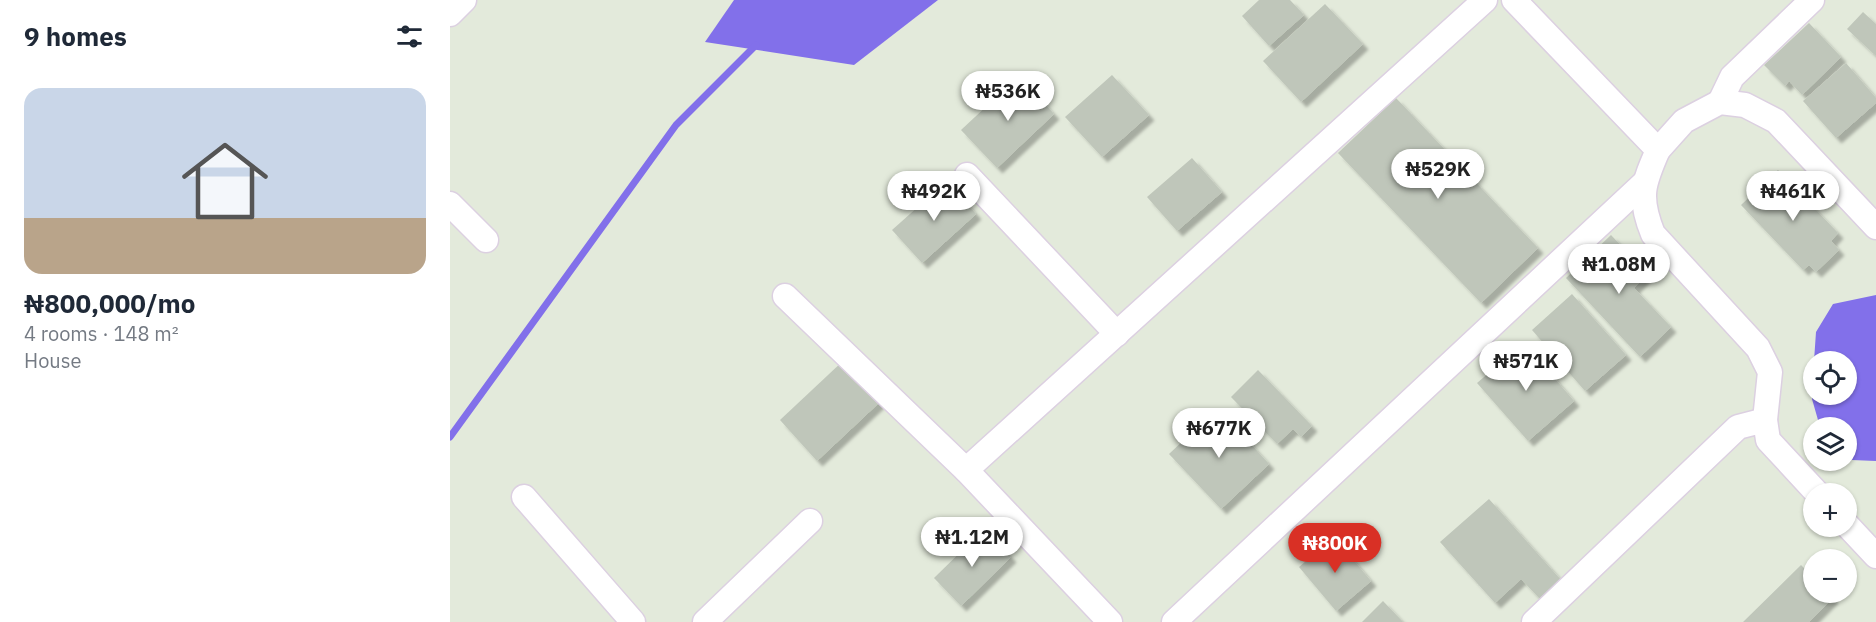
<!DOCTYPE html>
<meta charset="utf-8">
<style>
body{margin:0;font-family:"IBM Plex Sans",sans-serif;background:#f6f6f7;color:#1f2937;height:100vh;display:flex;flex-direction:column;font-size:22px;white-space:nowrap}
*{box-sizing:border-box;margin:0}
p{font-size:20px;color:#747a83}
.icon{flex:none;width:33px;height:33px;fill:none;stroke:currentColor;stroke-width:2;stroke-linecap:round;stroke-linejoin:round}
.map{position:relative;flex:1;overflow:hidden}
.details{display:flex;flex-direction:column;background:#fff;width:450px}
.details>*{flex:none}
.tools{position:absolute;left:1353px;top:351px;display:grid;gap:12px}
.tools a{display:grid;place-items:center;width:54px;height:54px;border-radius:50%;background:#fff;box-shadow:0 2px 4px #0004;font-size:30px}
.price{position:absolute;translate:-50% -51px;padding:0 14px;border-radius:21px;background:#fff;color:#222;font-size:20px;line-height:39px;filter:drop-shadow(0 2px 3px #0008)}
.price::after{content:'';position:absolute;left:50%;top:36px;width:18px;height:14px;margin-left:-9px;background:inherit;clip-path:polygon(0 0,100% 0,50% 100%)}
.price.selected{background:#d93025;color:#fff}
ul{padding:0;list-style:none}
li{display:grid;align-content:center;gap:12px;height:318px;padding:0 24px}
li+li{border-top:2px solid #e0e1e3}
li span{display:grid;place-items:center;height:186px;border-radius:18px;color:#555}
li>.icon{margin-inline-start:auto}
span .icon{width:108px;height:108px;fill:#fffc;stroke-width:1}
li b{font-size:26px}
h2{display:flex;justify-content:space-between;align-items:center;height:72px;padding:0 24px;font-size:26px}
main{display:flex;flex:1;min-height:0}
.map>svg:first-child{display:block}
.water{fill:#8270ea}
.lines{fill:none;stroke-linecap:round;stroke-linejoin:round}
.stream{stroke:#8270ea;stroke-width:7}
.building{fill:#bfc6ba;filter:url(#shadow)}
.minor-casing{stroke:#dcd0e1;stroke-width:27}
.minor{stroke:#fff;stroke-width:24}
</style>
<main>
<section class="details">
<h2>9 homes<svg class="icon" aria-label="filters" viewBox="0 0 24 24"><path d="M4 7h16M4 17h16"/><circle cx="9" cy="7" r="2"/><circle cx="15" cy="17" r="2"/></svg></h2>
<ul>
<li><span style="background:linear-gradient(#c9d6e8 70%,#b9a48a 0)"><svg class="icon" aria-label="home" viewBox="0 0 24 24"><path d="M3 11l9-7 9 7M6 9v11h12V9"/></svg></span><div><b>₦800,000/mo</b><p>4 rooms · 148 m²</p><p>House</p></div></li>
</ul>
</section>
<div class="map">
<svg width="1426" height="622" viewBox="0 0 1426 622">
<defs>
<filter id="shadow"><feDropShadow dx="5.5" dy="5.5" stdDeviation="1.5" flood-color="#0004"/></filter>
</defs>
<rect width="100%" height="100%" fill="#e3eadb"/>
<g class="water">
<path d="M 284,0 L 488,0 L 404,65 L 255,42 Z"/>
<path d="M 1426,295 L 1426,461 L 1402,460 L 1397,456 L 1396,428 L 1370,427 L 1362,399 L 1363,376 L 1364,394 L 1396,394 L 1396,362 L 1364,361 L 1366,332 L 1383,304 Z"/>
</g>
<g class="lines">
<path class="stream" d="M 0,437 L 226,125 L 306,45"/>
</g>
<g class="building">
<path d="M 809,0 L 840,0 L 854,15 L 819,46 L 792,16 Z"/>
<path d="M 875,4 L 913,44 L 851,102 L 813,61 Z"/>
<path d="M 1413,12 L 1426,24 L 1426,56 L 1397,29 Z"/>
<path d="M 1359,23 L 1391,57 L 1352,95 L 1339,81 L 1335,86 L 1314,65 Z"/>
<path d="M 1396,63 L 1426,98 L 1426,103 L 1386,138 L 1353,101 Z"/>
<path d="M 662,75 L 699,115 L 652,157 L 615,117 Z"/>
<path d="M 569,76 L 604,114 L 547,168 L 511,130 Z"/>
<path d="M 946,98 L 1088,248 L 1031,303 L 888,153 Z"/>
<path d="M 742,158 L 772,192 L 727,231 L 697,197 Z"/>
<path d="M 1328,170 L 1388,233 L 1381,241 L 1389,250 L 1366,272 L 1359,265 L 1353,270 L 1291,205 Z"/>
<path d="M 497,181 L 526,214 L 472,263 L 442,230 Z"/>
<path d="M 1161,235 L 1198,274 L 1184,288 L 1221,327 L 1190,357 L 1116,278 Z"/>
<path d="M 1122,294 L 1176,355 L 1135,391 L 1082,330 Z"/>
<path d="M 1074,343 L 1124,401 L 1078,441 L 1027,383 Z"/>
<path d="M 394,360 L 432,400 L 367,461 L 330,420 Z"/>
<path d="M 808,370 L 862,426 L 851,437 L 843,429 L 827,444 L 781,397 Z"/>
<path d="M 768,408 L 819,464 L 771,509 L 719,454 Z"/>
<path d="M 1039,499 L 1111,580 L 1090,599 L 1071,579 L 1045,603 L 990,542 Z"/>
<path d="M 534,529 L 561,557 L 511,606 L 484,578 Z"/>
<path d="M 884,537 L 921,581 L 886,611 L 849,567 Z"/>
<path d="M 1351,565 L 1364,578 L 1364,592 L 1378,592 L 1383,598 L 1359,622 L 1293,622 Z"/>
<path d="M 933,601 L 953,622 L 912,622 Z"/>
</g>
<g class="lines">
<g class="minor-casing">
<g id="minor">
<path d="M 1064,0 L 1208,150 C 1193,184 1188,197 1203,234 L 1308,348 L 1320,372 L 1315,420"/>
<path d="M 0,14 L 14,0"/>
<path d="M 1270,102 L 1282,77 L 1362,0"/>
<path d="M 1208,150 L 1234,121 L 1270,102 L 1295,105 L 1326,121 L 1426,227"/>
<path d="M 517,175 L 667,334"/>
<path d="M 0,204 L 36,240"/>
<path d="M 335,296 L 516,470 L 660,622"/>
<path d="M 516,470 L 1035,0"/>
<path d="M 74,497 L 183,622"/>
<path d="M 1396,524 L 1426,556"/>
<path d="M 255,622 L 360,521"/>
<path d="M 724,622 L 1193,184"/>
<path d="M 1084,622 L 1288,427 L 1315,420 L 1318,440 L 1368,494"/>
</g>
</g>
<use href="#minor" class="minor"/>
</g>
</svg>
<div class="tools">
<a><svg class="icon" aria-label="locate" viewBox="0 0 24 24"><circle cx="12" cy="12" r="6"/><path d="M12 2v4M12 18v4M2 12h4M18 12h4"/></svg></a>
<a><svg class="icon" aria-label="layers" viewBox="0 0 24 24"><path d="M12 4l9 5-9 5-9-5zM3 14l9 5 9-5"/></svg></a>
<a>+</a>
<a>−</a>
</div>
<b class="price" style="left:558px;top:122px">₦536K</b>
<b class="price" style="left:988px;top:200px">₦529K</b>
<b class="price" style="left:484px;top:222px">₦492K</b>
<b class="price" style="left:1343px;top:222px">₦461K</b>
<b class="price" style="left:1169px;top:295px">₦1.08M</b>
<b class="price" style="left:1076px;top:392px">₦571K</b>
<b class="price" style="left:769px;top:459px">₦677K</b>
<b class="price" style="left:522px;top:568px">₦1.12M</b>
<b class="price selected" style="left:885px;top:574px">₦800K</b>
</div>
</main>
